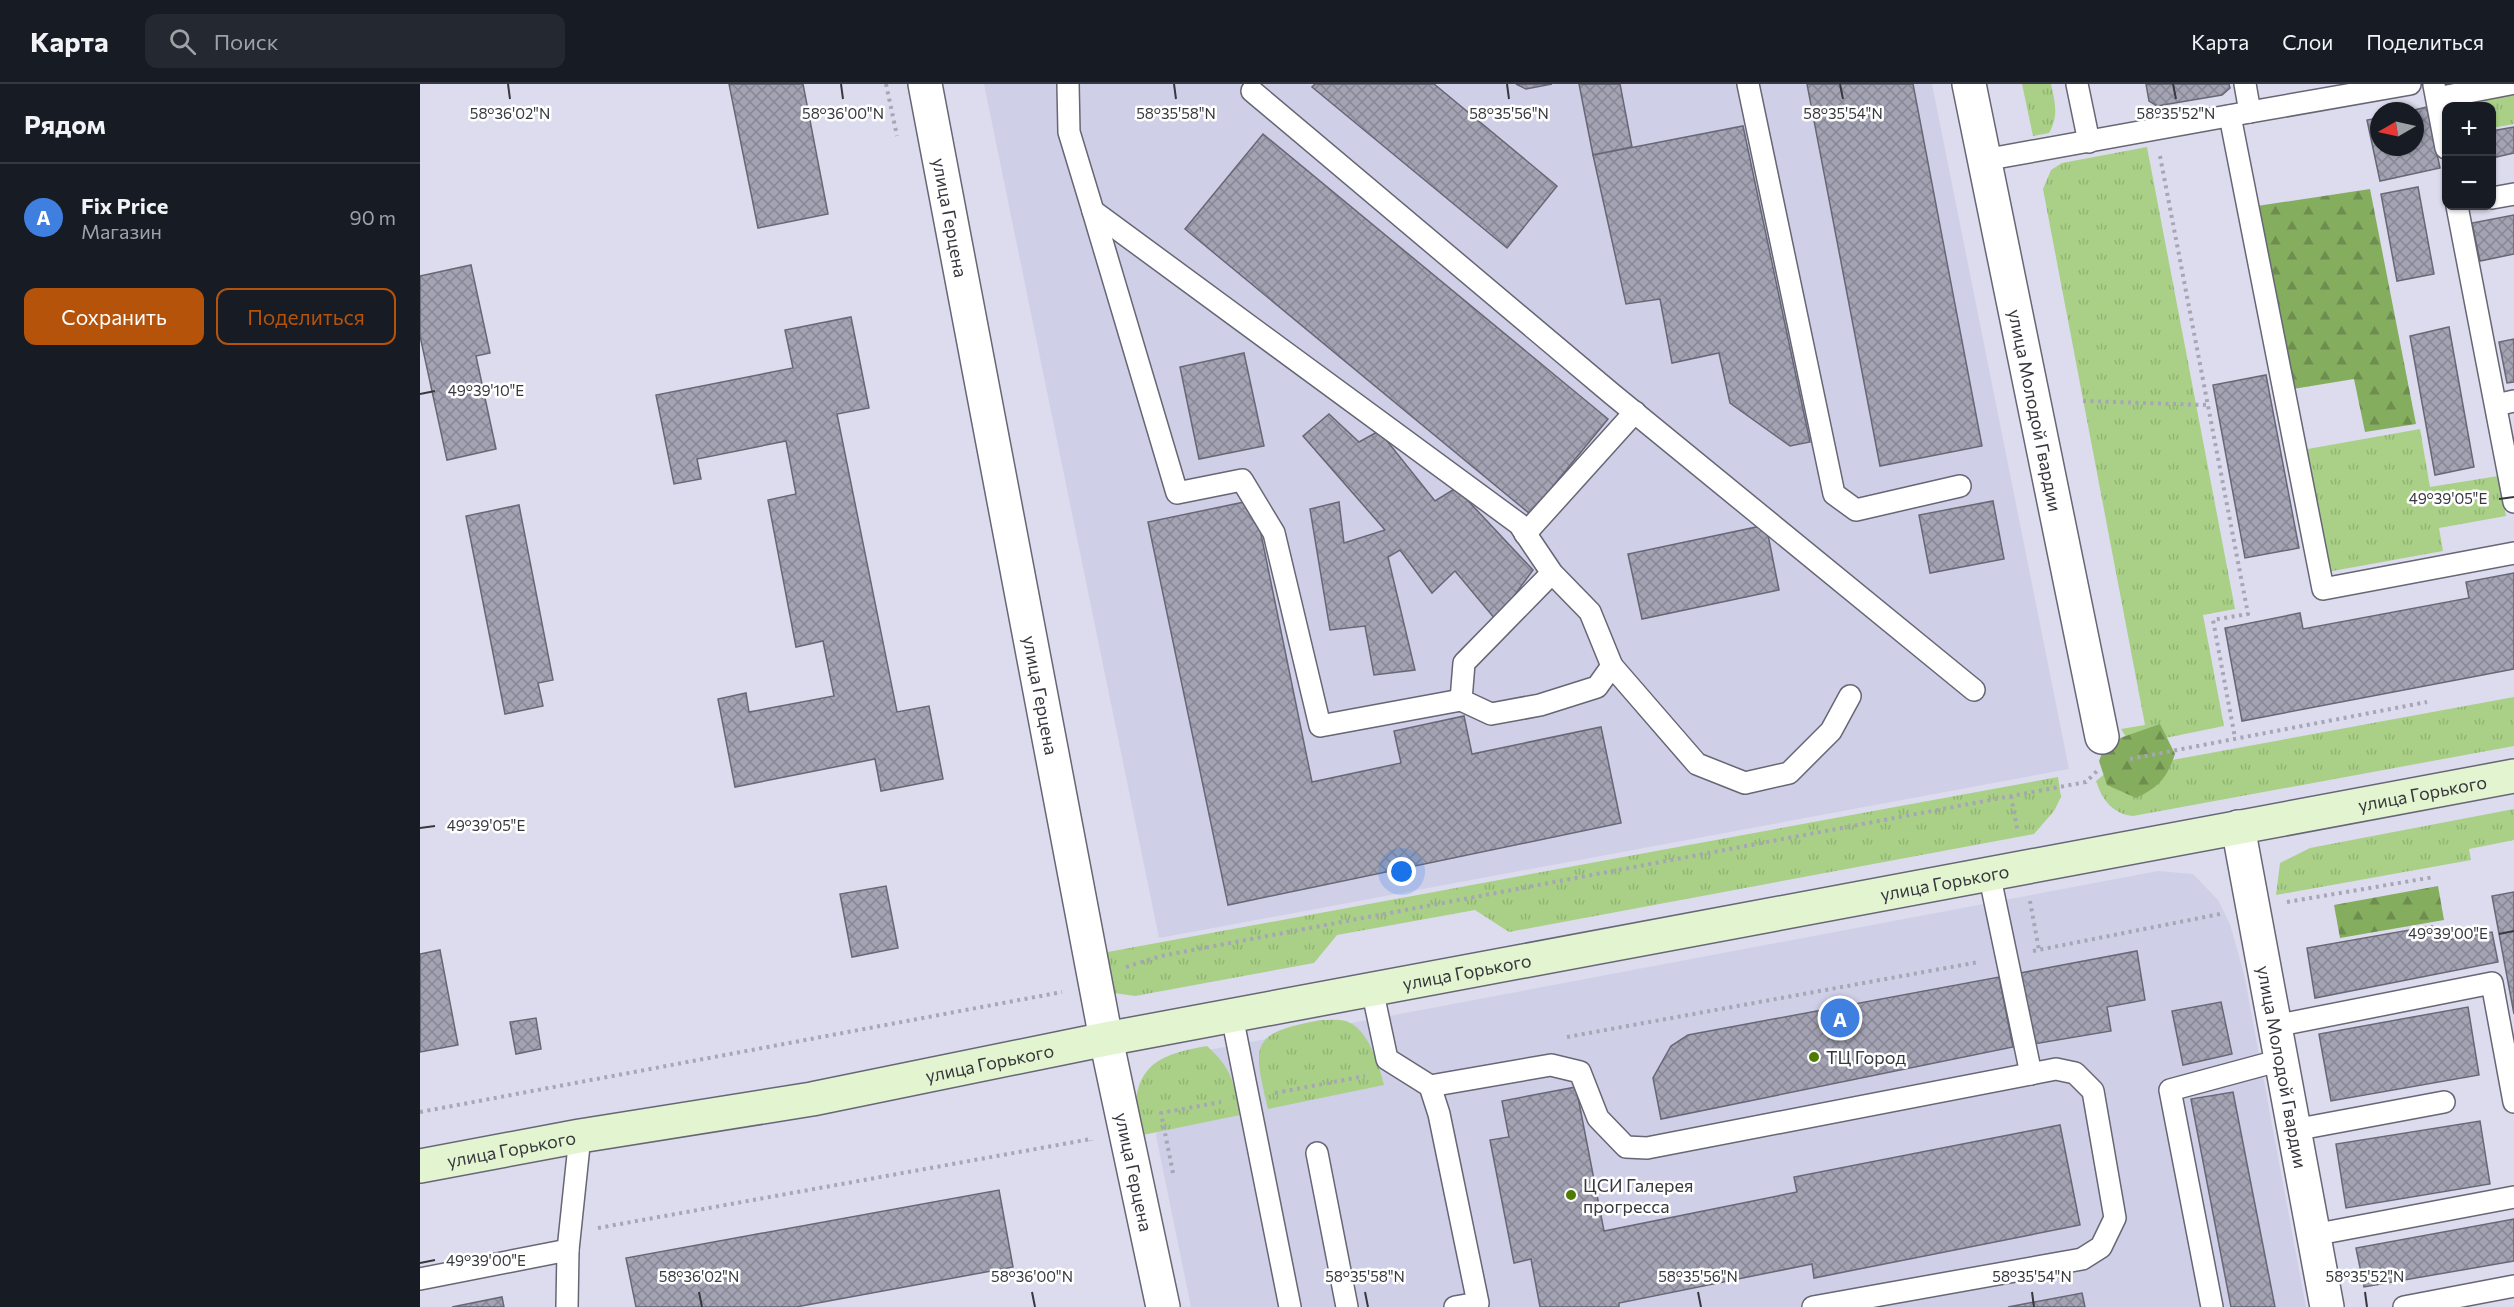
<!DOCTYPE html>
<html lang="ru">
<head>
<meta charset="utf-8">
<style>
  body { margin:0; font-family:Commissioner,sans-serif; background:#242831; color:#f1f3f6 }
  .controls { position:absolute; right:18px; top:18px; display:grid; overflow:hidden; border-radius:12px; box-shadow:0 2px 4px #0004 }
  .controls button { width:54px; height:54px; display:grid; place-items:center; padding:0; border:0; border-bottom:2px solid #363941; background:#171b24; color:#f1f3f6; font:30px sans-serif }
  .compass { position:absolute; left:1950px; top:18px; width:54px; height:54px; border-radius:50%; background:#171b24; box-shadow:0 2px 4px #0004; rotate:261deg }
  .you { position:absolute; left:982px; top:788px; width:21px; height:21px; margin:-15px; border:4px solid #fff; border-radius:50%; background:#1a73e8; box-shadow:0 0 0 9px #1a73e833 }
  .badge { display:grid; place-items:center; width:39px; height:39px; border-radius:50%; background:#b45309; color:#fff; font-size:20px; font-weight:700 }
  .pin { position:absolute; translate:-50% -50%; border:3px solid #fff; box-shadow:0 2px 6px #0006 }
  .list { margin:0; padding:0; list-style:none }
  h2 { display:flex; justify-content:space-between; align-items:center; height:78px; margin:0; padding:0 24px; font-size:26px }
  h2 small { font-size:20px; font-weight:400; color:#9ea1a6 }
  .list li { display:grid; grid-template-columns:39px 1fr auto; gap:18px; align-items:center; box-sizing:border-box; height:108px; padding:0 24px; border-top:2px solid #363941 }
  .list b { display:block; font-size:22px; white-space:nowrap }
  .list p { margin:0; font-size:20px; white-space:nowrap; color:#9ea1a6 }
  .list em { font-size:20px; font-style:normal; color:#9ea1a6 }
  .actions { display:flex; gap:12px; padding:18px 24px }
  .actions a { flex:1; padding:14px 0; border:2px solid #b45309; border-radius:12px; text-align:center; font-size:21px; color:#b45309 }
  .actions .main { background:#b45309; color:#fff }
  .icon { flex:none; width:33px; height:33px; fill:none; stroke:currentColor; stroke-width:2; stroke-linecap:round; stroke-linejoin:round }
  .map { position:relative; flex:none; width:2094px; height:1223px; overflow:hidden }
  header { display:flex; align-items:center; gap:36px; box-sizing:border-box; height:84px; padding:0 30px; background:#171b24; border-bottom:2px solid #363941 }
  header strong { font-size:28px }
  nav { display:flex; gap:33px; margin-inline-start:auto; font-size:21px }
  .search { width:420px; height:54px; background:#242831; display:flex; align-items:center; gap:15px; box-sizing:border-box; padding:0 21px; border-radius:12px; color:#9ea1a6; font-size:22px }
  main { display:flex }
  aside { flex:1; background:#171b24 }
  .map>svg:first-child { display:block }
  .built { fill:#cfcfe8 }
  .grass { fill:url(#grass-tufts) }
  .forest { fill:url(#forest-firs) }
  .building { fill:url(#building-cross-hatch); stroke:#676776; stroke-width:1.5 }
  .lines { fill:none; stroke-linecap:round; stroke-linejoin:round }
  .lane-casing { stroke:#666675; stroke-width:24 }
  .street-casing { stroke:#666675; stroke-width:36 }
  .secondary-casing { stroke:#666675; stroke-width:36 }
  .path { stroke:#a6a6b5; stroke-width:4; stroke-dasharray:3 4.5; stroke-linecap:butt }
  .lane { stroke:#fff; stroke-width:21 }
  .street { stroke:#fff; stroke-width:33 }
  .secondary { stroke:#e3f5d0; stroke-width:33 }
  .ticks { fill:none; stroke:#37373e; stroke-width:2 }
  .poi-dot { fill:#4e7c02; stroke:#fff; stroke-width:2 }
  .labels { text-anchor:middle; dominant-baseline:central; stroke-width:5; stroke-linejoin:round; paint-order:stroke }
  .street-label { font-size:18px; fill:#37373e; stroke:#fff }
  .poi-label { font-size:18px; fill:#37373e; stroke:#fff; text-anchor:start }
  .ticks-label { font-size:15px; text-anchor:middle; fill:#37373e; stroke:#fff; stroke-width:5; stroke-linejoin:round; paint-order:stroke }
</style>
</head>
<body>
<header>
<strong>Карта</strong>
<div class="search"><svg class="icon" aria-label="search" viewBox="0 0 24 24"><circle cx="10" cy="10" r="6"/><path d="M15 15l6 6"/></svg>Поиск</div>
<nav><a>Карта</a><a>Слои</a><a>Поделиться</a></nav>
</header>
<main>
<aside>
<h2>Рядом<small></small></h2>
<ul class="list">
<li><span class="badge" style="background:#3f7fe0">A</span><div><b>Fix Price</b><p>Магазин</p></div><em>90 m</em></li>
</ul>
<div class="actions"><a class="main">Сохранить</a><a>Поделиться</a></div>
</aside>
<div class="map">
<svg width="2094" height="1223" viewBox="0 0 2094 1223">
  <defs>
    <pattern id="grass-tufts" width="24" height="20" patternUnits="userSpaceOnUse" patternTransform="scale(1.5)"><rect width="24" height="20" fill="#a9d086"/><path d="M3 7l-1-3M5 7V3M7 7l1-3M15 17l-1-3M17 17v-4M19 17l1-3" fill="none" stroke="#92b375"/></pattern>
    <pattern id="forest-firs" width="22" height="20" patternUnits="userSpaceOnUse" patternTransform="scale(1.5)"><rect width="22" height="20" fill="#85ad5e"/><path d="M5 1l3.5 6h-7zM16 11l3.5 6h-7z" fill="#6e8e4f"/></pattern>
    <pattern id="building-cross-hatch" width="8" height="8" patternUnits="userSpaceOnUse" patternTransform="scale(1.5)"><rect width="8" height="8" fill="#a3a3b4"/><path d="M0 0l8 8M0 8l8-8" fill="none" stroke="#868694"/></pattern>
  </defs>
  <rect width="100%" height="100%" fill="#dcdcee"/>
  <g class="built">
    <polygon points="564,0 1512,0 1649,685 739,854"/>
    <polygon points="1738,787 1773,790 1798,816 1810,840 1824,890 1886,1223 771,1223 736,1052 747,1005 778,968"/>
  </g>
  <g class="grass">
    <path d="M1602,0h29c4,18 8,32 -2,49l-16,3z"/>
    <polygon points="2094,10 2094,40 2072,44 2072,22 2044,22 2043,19"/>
    <polygon points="1727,63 1815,525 1783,531 1804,642 1711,661 1701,645 1725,641 1623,105 1631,86 1642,79"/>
    <polygon points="2000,345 2010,403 2078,392 2086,432 2019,444 2023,467 1907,488 1882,366"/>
    <path d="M2094,613v49l-381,70c-21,-2 -31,-17 -37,-35l11,-9z"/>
    <polygon points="1638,693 1641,713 1634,727 1614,750 1089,848 1055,826 917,851 894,879 715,912 694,909 677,870"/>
    <polygon points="2094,725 2094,756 2049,765 2051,776 1856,811 1860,779 1890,764"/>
    <path d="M901,936c7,0 18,-1 25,1 22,7 33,44 38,64l-116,24c-16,-66 -18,-76 53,-89z"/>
    <path d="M787,962c26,24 26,35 33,69l-107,22c2,-62 8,-80 74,-91z"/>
  </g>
  <g class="forest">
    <polygon points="1950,105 1996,340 1945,348 1934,295 1873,305 1837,122"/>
    <path d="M1740,640l15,30c-8,24 -16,33 -39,44l-29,-13 -8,-24 8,-21 13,-2z"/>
    <polygon points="2018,802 2024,836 1920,854 1914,821"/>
  </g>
  <g class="building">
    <polygon points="309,0 383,0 408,130 338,144"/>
    <polygon points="895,0 1014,0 1137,102 1087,164 892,3"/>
    <polygon points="1096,0 1132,0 1106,5"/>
    <polygon points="1159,0 1200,0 1212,63 1173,71"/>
    <polygon points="1387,0 1493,0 1562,362 1460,382"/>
    <polygon points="1726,0 1809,0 1810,4 1802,11 1737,22 1729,17"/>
    <polygon points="2007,23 2020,84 1960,97 1947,36 1959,34 1959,63 1995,63 1995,27 1990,27"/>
    <polygon points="1323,42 1390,358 1370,362 1310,319 1299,269 1252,279 1240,215 1206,220 1173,71"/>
    <polygon points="2094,43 2094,69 2072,74 2072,47"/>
    <polygon points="843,50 1188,335 1110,430 765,145"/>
    <polygon points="1998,103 2014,190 1977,197 1961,110"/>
    <polygon points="2094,131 2094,170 2060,177 2052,139"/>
    <polygon points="51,181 70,269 56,272 76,365 27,376 0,252 0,192"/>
    <polygon points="431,233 449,324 417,330 477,628 509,622 523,695 461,707 455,675 315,703 298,615 326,609 329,628 414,612 403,557 376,563 348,416 376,410 366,357 277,375 281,395 254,400 236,311 373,284 365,246"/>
    <polygon points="2029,243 2054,383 2015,391 1990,252"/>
    <polygon points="2094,255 2094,298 2087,299 2079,258"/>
    <polygon points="824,269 844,362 779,375 760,283"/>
    <polygon points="1846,291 1879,464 1825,474 1793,301"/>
    <polygon points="909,330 939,358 959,347 1015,417 1036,404 1113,486 1076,536 1035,487 1012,509 980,466 968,473 995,586 954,591 945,542 910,546 890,425 919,418 924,459 965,446 883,352"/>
    <polygon points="834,416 892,698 981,679 974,647 1044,632 1052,670 1181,643 1201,739 808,821 728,438"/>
    <polygon points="1573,417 1584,475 1510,489 1499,431"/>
    <polygon points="99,421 133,596 118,599 123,622 85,630 46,432"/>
    <polygon points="1346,441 1359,506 1222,535 1208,470"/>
    <polygon points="2094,489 2094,585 1822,637 1805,544 1880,529 1883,545 2049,514 2046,498"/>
    <polygon points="466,802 478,864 432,873 420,810"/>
    <polygon points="2094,808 2094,930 2072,812"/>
    <polygon points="2012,842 2016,858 2072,848 2078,878 1895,914 1887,864"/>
    <polygon points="20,866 38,961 0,968 0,870"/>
    <polygon points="1717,867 1725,916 1687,923 1691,947 1614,960 1600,889"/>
    <polygon points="1579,893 1593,963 1241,1035 1233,994 1251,962 1268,951"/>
    <polygon points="1801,918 1812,970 1763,981 1752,927"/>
    <polygon points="2048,923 2059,991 1911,1017 1899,950"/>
    <polygon points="116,934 121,965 96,970 90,938"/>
    <polygon points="1156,1003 1184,1147 1377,1108 1374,1093 1640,1041 1660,1141 1394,1194 1392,1180 1199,1219 1199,1223 1120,1223 1111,1175 1094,1179 1070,1056 1089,1053 1082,1017"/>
    <polygon points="1813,1008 1855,1223 1811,1223 1771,1015"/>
    <polygon points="2060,1037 2070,1100 1926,1124 1916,1060"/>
    <polygon points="579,1106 593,1183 376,1223 216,1223 206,1174"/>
    <polygon points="2094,1135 2094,1177 1944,1203 1936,1164"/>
    <polygon points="1662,1209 1665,1223 1588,1223"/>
    <polygon points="82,1213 84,1223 32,1223"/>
  </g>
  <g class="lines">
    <defs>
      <g id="lane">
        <polyline points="648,0 649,48 673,127 1099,440 1132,489 1170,528 1192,582 1177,603 1120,621 1071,630 1041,616 1044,579 1132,489"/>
        <polyline points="1328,0 1414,410 1436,426 1540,402"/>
        <polyline points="1657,0 1669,58"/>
        <polyline points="2014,1 2026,64"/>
        <polyline points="832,7 1192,310 1554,606"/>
        <polyline points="2017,14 2090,0"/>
        <polyline points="1830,28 1990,0"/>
        <polyline points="1810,32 1903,505 2094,469"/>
        <polyline points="1564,76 1830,28 1825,0"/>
        <polyline points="2072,114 2094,110"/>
        <polyline points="2037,122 2094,418"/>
        <polyline points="673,127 757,409 822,396 854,449 900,642 1041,616"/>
        <polyline points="2076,321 2094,317"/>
        <polyline points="1105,450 1215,328"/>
        <polyline points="1192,582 1277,680 1325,699 1369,689 1411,647 1430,612"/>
        <polyline points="1569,789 1611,990"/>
        <polyline points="952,905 967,975 1010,1002 1131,981 1160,988 1178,1034 1206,1063 1227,1064 1636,985 1655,989 1673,1007 1695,1134 1681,1163 1662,1175 1393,1223"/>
        <polyline points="812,932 870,1223"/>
        <polyline points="1855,942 2072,899 2094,1018"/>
        <polyline points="1010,1002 1019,1030 1058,1219 1035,1223"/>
        <polyline points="1874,1046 2024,1018"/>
        <polyline points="897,1069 927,1223"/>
        <polyline points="1893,1151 2094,1113"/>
        <polyline points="0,1195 148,1166 160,1052"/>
        <polyline points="147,1223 148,1166"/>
        <polyline points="1792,1223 1750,1006 1861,976"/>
        <polyline points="1984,1223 2094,1202"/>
      </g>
      <g id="street">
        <path id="s1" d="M505,0l181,955 57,268"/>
        <path id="s2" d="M1549,0l133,653"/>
        <path id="s3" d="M1818,743l89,480"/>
      </g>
      <g id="secondary">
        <path id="s4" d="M0,1082l160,-30 232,-37 294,-60 1408,-263"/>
      </g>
    </defs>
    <use href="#lane" class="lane-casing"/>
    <use href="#street" class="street-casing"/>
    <use href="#secondary" class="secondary-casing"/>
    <g class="path">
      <polyline points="466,0 477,52"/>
      <polyline points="1740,72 1828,530 1793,536 1815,654"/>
      <polyline points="1663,317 1787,321"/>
      <polyline points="1710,675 2007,618"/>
      <polyline points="1591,712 1598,749"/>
      <polyline points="1610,817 1619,866"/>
      <polyline points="1867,818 2014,793"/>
      <polyline points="1613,867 1800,830"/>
      <polyline points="706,883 741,872 1666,698 1678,686"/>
      <polyline points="1147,953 1559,878"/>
      <polyline points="855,1009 945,992"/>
      <polyline points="0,1028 642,908"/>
      <polyline points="753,1089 741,1029 801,1018"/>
      <polyline points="178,1144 671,1055 671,1057"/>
    </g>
    <use href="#lane" class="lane"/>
    <use href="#street" class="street"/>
    <use href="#secondary" class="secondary"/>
  </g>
  <path class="ticks" d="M88,0l2,15M421,0l2,15M754,0l2,15M1087,0l2,15M1420,0l3,15M1753,0l3,15M0,310l15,-3M2079,415l15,-2M0,744l15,-2M2079,850l15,-3M0,1179l15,-3M279,1208l3,15M612,1208l3,15M945,1208l3,15M1278,1208l3,15M1612,1208l2,15M1945,1208l2,15"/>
  <g class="poi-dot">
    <circle cx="1394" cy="973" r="6"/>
    <circle cx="1151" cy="1111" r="6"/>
  </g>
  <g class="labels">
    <g class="street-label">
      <text stroke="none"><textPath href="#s1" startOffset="136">улица Герцена</textPath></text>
      <text stroke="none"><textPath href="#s2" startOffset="333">улица Молодой Гвардии</textPath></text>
      <text stroke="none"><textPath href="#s1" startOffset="622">улица Герцена</textPath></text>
      <text stroke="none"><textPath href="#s4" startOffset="2037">улица Горького</textPath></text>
      <text stroke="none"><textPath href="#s4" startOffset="1551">улица Горького</textPath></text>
      <text stroke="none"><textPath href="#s4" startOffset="1065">улица Горького</textPath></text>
      <text stroke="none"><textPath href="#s4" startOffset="579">улица Горького</textPath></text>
      <text stroke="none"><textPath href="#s3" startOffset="244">улица Молодой Гвардии</textPath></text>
      <text stroke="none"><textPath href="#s4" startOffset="93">улица Горького</textPath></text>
      <text stroke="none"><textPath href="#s1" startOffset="1108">улица Герцена</textPath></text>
    </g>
    <g class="poi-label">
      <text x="1406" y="973">ТЦ Город</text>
      <text x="1163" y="1101">ЦСИ Галерея<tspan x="1163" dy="21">прогресса</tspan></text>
    </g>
  </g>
  <g class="ticks-label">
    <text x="90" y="35">58°36'02"N</text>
    <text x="423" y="35">58°36'00"N</text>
    <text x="756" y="35">58°35'58"N</text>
    <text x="1089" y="35">58°35'56"N</text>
    <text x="1423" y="35">58°35'54"N</text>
    <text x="1756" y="35">58°35'52"N</text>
    <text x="66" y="312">49°39'10"E</text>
    <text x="2028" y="420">49°39'05"E</text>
    <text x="66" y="747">49°39'05"E</text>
    <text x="2028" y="855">49°39'00"E</text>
    <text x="66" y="1182">49°39'00"E</text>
    <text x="279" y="1198">58°36'02"N</text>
    <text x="612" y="1198">58°36'00"N</text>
    <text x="945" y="1198">58°35'58"N</text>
    <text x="1278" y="1198">58°35'56"N</text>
    <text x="1612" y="1198">58°35'54"N</text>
    <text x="1945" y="1198">58°35'52"N</text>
  </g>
</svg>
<div class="controls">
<button>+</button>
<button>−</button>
</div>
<svg class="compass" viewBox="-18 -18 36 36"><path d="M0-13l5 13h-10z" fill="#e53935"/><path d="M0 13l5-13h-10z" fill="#9ea1a6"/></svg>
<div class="you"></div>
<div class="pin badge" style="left:1420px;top:934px;background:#3f7fe0">A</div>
</div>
</main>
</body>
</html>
